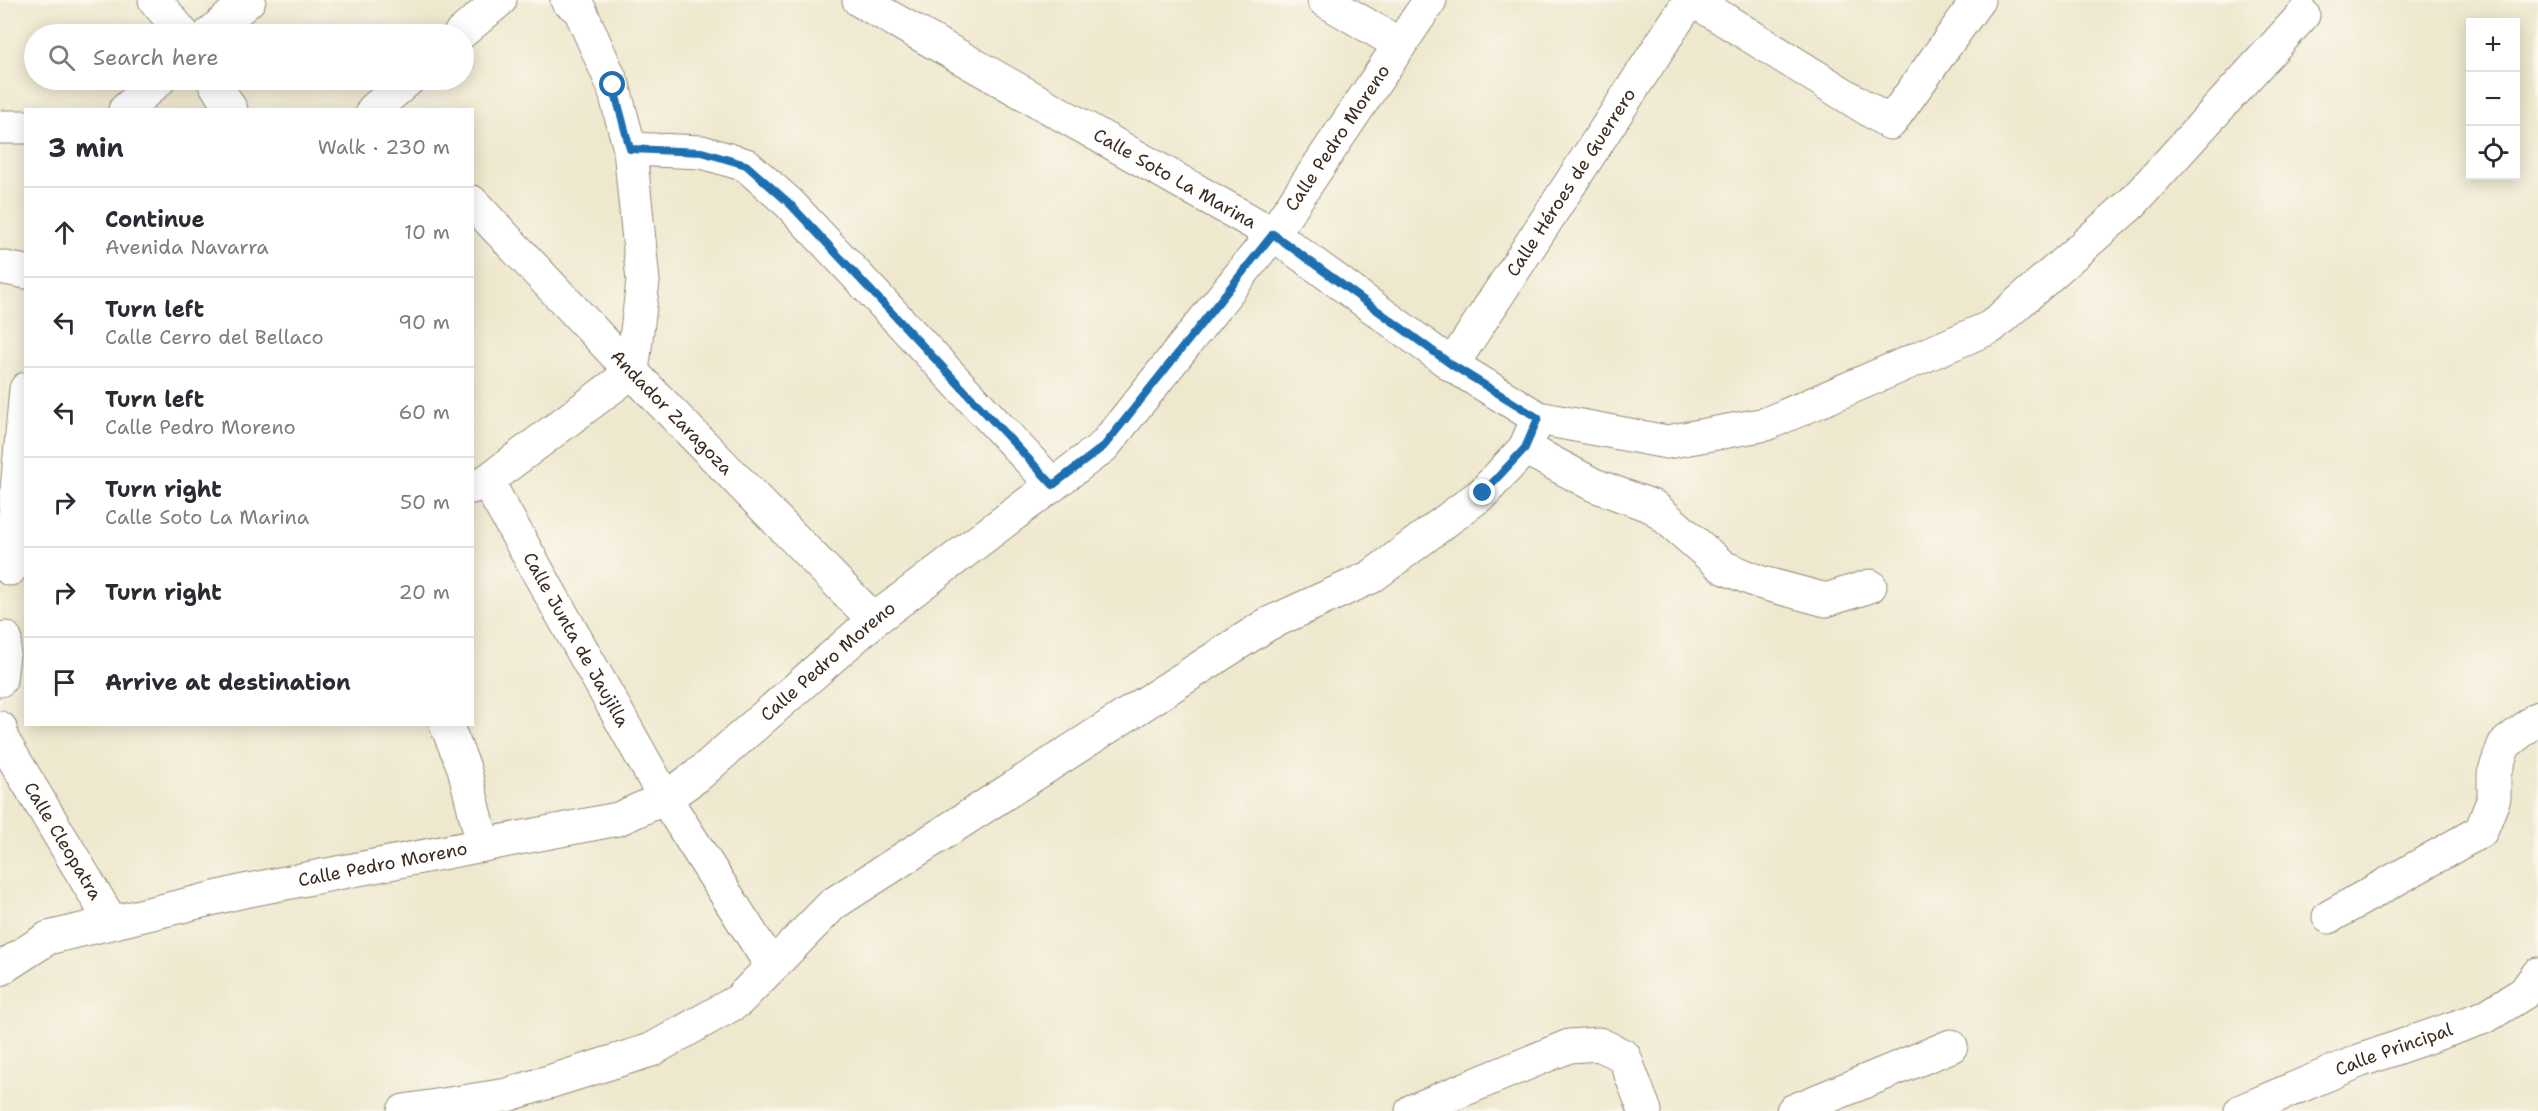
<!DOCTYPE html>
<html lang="en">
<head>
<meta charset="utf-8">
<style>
  body { margin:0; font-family:"Shantell Sans",sans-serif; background:#f2f2f3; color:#2b2b33 }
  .controls { position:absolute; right:18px; top:18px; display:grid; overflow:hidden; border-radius:0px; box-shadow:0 3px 15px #0003 }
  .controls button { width:54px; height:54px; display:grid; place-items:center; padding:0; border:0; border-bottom:2px solid #e1e1e2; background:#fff; color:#2b2b33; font:30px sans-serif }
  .stop { position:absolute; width:18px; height:18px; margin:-14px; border:4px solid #1f6fb2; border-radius:50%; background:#fff }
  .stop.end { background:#1f6fb2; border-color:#fff; box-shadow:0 2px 6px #0008 }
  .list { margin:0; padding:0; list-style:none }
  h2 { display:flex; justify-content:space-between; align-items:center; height:78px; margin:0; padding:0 24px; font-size:26px }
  h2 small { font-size:20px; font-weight:400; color:#7c7c81 }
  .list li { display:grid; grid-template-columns:39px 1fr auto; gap:18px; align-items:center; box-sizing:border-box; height:90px; padding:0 24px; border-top:2px solid #e1e1e2 }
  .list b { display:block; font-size:22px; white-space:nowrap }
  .list p { margin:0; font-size:20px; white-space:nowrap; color:#7c7c81 }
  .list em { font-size:20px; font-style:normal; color:#7c7c81 }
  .icon { flex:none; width:33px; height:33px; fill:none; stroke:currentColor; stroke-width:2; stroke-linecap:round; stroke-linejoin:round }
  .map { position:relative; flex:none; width:2538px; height:1111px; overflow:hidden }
  .search { position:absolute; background:#fff; box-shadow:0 3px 15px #0003; left:24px; top:24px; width:450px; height:66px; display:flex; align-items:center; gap:15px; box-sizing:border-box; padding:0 21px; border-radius:33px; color:#7c7c81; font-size:22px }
  .panel { position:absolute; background:#fff; box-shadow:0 3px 15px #0003; left:24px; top:108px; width:450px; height:618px; border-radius:0px }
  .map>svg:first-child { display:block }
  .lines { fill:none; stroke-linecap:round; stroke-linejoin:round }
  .minor-casing { stroke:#948976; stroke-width:35 }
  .minor { stroke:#fff; stroke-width:33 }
  .route { stroke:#1f6fb2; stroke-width:8 }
  .labels { text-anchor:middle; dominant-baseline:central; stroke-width:4.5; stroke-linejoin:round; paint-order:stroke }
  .street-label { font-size:18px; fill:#3b2a1e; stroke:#fbf7ec }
</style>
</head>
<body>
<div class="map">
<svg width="2538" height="1111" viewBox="0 0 2538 1111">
  <rect width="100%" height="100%" fill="#fbf7ec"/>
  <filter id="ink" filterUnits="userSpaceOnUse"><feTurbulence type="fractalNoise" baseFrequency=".0167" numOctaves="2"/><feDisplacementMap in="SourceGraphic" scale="12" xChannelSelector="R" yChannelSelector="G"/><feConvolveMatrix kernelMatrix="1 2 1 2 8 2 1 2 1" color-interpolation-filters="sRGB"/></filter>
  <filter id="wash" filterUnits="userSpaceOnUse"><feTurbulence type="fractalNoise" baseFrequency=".008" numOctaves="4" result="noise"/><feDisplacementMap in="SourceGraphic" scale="24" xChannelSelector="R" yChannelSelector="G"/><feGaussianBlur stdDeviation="1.35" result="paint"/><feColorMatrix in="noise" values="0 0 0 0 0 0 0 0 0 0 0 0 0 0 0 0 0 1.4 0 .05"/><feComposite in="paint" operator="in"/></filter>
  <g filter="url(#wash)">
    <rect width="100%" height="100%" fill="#eee8ce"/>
  </g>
  <g filter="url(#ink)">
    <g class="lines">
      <defs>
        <g id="minor">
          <polyline points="155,0 183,34"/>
          <path id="s1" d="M859,0l414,234 179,131 86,53 129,24 99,-18 225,-97 141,-124 171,-188"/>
          <polyline points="1324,0 1399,44"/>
          <polyline points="1693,0 1890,123 1978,0"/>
          <polyline points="210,34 249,0"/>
          <polyline points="460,34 500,0"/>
          <polyline points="213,80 231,110"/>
          <polyline points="125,110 159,80"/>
          <polyline points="373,110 408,80"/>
          <polyline points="0,127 26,127"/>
          <polyline points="630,149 702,152 746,165 789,203 1053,485"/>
          <path id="s2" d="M472,202l160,170 242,248"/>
          <polyline points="0,267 26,272"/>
          <path id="s3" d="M1452,365l238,-365"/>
          <polyline points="1525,448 1594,485 1654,507 1723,567 1759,582 1826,600 1870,586"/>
          <path id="s4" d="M487,481l178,317 106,167"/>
          <polyline points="472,487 487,481 632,372 643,281 630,149 613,85 580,10 567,0"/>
          <polyline points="10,569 26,389"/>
          <polyline points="0,680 5,638"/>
          <polyline points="446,724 464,768 483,845"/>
          <path id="s5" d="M0,728l2,11 110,184"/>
          <polyline points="2329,917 2481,831 2494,798 2494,774 2504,745 2538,718"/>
          <path id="s6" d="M0,969l48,-31 196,-47 374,-72 47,-21 32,-22 177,-156 230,-174 169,-212 157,-234"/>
          <polyline points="404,1111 507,1095 651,1050 738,1001 833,904 1268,624 1371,577 1483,493 1525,448 1538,418"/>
          <polyline points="1412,1111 1569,1046 1599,1044 1624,1056 1645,1111"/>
          <polyline points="1793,1111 1951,1046"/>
          <path id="s7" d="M2241,1111l118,-50 126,-44 39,-24 14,-19"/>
        </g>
      </defs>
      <use href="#minor" class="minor-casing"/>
      <use href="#minor" class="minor"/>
    </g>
  </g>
  <g class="lines" filter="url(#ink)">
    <polyline class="route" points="613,85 630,149 702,152 746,165 789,203 1053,485 1104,446 1273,234 1452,365 1538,418 1525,448 1483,493"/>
  </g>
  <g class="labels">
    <g class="street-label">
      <text stroke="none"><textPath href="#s6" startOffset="1641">Calle Pedro Moreno</textPath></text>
      <text stroke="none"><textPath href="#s1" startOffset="363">Calle Soto La Marina</textPath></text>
      <text stroke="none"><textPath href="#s3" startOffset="218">Calle Héroes de Guerrero</textPath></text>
      <text stroke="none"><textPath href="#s2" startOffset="290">Andador Zaragoza</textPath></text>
      <text stroke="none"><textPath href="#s4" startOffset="182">Calle Junta de Jaujilla</textPath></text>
      <text stroke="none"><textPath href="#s6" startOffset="904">Calle Pedro Moreno</textPath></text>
      <text stroke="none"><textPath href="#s5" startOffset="130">Calle Cleopatra</textPath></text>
      <text stroke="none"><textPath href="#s6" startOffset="400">Calle Pedro Moreno</textPath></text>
      <text stroke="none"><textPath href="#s7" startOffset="165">Calle Principal</textPath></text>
    </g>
  </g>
</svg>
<div class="controls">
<button>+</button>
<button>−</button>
<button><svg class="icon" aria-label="locate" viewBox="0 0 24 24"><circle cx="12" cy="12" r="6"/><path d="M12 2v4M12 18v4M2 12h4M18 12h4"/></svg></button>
</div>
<div class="stop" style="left:613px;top:85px"></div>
<div class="stop end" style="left:1483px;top:493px"></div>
<div class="search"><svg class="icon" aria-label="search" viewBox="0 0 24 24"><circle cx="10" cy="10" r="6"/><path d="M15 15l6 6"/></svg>Search here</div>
<section class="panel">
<h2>3 min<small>Walk · 230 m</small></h2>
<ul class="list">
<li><svg class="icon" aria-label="ahead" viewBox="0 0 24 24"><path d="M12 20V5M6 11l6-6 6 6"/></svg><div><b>Continue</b><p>Avenida Navarra</p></div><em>10 m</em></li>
<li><svg class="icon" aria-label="left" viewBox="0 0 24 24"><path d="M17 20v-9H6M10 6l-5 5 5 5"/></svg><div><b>Turn left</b><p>Calle Cerro del Bellaco</p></div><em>90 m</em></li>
<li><svg class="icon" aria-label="left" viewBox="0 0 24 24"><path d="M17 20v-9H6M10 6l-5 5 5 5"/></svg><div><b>Turn left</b><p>Calle Pedro Moreno</p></div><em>60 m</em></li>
<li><svg class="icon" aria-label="right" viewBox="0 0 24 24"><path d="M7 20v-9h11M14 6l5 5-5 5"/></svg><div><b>Turn right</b><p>Calle Soto La Marina</p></div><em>50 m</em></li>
<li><svg class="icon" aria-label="right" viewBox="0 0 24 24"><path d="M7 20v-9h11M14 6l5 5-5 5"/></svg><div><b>Turn right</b></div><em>20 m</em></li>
<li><svg class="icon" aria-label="arrive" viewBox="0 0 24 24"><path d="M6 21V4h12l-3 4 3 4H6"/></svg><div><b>Arrive at destination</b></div></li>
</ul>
</section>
</div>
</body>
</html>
